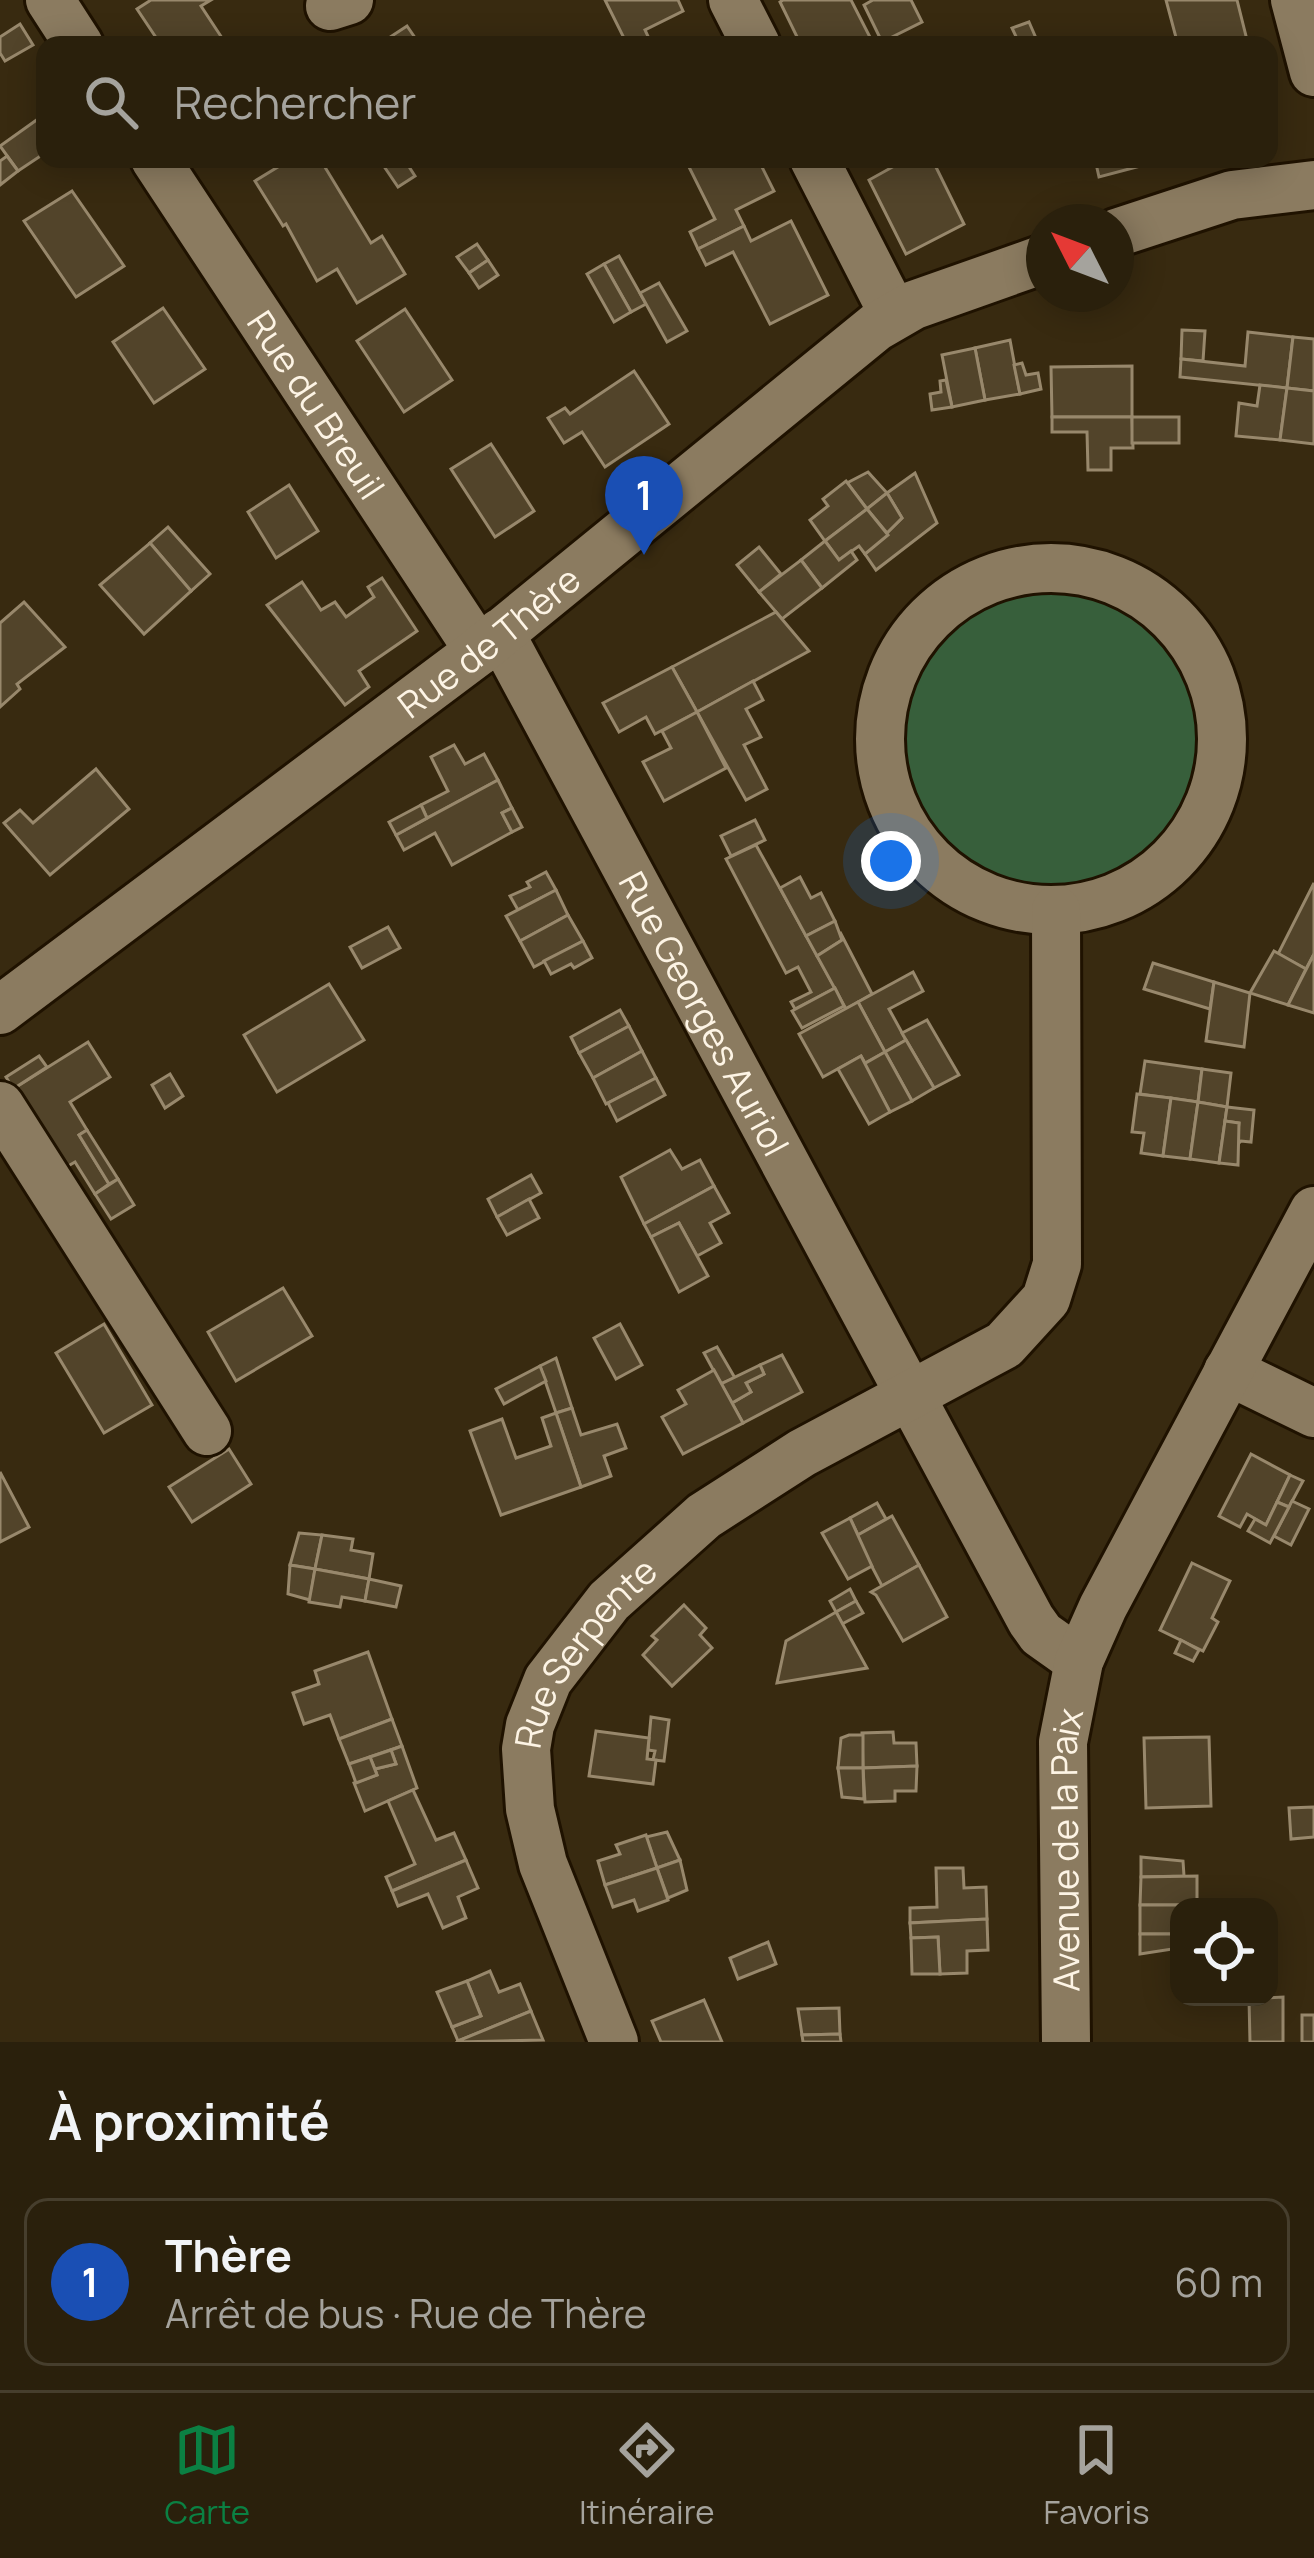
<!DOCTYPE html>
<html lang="fr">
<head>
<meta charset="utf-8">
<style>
  body { margin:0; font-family:Manrope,sans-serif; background:#322815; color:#f1f3f6 }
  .controls { position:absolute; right:36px; bottom:36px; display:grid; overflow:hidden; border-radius:24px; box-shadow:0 6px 30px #0003 }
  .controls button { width:108px; height:108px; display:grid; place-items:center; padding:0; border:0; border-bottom:3px solid #463e2d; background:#2a200c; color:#f1f3f6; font:60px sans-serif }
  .compass { position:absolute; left:1026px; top:204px; width:108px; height:108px; border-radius:50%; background:#2a200c; box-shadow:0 6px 30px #0003; rotate:312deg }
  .you { position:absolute; left:891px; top:861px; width:42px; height:42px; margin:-30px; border:9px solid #fff; border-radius:50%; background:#1a73e8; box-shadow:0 0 0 18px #1a73e833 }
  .badge { display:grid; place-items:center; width:78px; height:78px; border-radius:50%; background:#0b8043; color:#fff; font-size:39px; font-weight:700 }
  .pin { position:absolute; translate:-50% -99px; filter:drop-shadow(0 3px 6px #0008) }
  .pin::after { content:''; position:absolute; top:63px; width:42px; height:36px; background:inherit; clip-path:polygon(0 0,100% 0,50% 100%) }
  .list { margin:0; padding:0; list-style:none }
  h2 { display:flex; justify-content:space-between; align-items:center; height:156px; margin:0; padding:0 48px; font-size:51px }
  h2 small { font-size:39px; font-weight:400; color:#a5a39d }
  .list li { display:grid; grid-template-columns:78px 1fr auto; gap:36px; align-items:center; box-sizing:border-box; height:168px; margin:0 24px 24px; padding:0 24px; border:3px solid #463e2d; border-radius:24px }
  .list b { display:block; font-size:45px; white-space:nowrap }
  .list p { margin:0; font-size:39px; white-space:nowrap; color:#a5a39d }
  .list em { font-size:39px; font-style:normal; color:#a5a39d }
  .icon { flex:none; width:66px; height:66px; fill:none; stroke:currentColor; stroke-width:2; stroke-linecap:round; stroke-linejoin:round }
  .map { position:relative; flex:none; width:1314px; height:2042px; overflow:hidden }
  .search { position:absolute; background:#2a200c; box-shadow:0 6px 30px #0003; left:36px; right:36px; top:36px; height:132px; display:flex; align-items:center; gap:30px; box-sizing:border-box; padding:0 42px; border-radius:24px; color:#a5a39d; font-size:45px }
  .sheet { height:348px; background:#2a200c }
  nav { display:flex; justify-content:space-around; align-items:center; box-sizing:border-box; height:168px; border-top:3px solid #463e2d; background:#2a200c; font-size:33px; color:#a5a39d }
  nav a { display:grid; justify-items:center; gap:6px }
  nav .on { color:#0b8043 }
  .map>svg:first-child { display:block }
  .green { fill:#375f3b }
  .building { fill:#52442a; stroke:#98886c; stroke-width:3 }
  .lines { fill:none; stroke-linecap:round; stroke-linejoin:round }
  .minor-casing { stroke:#1f1200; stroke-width:54 }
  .minor { stroke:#8b7b60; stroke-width:48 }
  .labels { text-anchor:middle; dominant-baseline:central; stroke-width:9; stroke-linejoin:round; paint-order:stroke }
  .street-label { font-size:36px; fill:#fdf4e5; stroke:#1a1409 }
</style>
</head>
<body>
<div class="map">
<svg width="1314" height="2042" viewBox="0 0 1314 2042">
  <rect width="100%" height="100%" fill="#382a10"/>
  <circle class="green" cx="1051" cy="740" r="150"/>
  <g class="building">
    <polygon points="151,0 211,0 201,6 226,44 161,45 137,9"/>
    <polygon points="605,0 678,0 683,11 645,30 652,45 611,45 624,38"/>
    <polygon points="783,0 851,0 874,45 801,45 780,2"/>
    <polygon points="873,0 911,0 922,22 882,42 864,5"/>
    <polygon points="1166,0 1237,0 1248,44 1178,45"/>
    <polygon points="1029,22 1039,45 1020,45 1012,28"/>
    <polygon points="20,24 33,45 5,61 0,53 0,37"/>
    <polygon points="407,26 420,45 378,45"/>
    <polygon points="45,114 45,153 18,171 0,146"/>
    <polygon points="7,156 18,171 0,185 0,161"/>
    <polygon points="291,159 320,159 371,243 382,236 405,274 357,303 337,269 317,281 286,224 283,226 255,181"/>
    <polygon points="379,159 404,159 415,176 398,187"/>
    <polygon points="685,159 758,159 774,191 736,210 744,226 698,249 690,232 715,219"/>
    <polygon points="932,159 964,224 906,254 869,180 907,159"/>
    <polygon points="1095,159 1167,159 1099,177"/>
    <polygon points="72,191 124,266 76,297 24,221"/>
    <polygon points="791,221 828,295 770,324 733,252 706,265 698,249 744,226 751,241"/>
    <polygon points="477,244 488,260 469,273 457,257"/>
    <polygon points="619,256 646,304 631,312 604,264"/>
    <polygon points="488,260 498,275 479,288 469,273"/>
    <polygon points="604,264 631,312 614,322 587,274"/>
    <polygon points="659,283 687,331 667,342 640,293"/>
    <polygon points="163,308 205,369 154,403 113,342"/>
    <polygon points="405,309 452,380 404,412 357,341"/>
    <polygon points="1182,330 1205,331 1203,361 1181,359"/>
    <polygon points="1248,332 1293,337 1287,388 1180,377 1181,359 1245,366"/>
    <polygon points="1293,337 1314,339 1314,391 1287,388"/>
    <polygon points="1010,340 1020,394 985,400 975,348"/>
    <polygon points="975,348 985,400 952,407 942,355"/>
    <polygon points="1022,363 1026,375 1038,373 1041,389 1020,394 1014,365"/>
    <polygon points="1132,366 1132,417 1052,417 1051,367"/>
    <polygon points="634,371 669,424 605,467 582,432 564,443 548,418 565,408 570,414"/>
    <polygon points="946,380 952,407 932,410 930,394 941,392 940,381"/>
    <polygon points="1260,385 1287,388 1280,440 1236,436 1239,403 1257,406"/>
    <polygon points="1287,388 1314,391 1314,444 1280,440"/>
    <polygon points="1052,417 1132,417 1133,448 1111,448 1111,470 1088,470 1087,432 1052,432"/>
    <rect x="1132" y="417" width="47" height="26"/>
    <polygon points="491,444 534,511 495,537 451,469"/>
    <polygon points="868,472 887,493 867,509 847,483"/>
    <polygon points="915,473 937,523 876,570 865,554 902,518 887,493"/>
    <polygon points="846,481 867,509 825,541 810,520 828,506 823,499"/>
    <polygon points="289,485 318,531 276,558 248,512"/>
    <polygon points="887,493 902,518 887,533 867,509"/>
    <polygon points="867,509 888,535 865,554 859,546 839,560 825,541"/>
    <polygon points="168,527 210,574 191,591 150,543"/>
    <polygon points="825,541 839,560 851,551 857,560 822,588 801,560"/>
    <polygon points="150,543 191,591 144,634 100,585"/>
    <polygon points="759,547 781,574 759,592 737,565"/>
    <polygon points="801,560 822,588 782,619 759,592"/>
    <polygon points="382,578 417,631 359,671 369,687 345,705 267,605 302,582 321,610 335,602 346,617 374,597 368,587"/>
    <polygon points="24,602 65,647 17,684 20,689 0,707 0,623"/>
    <polygon points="776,612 809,651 697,712 672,667"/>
    <polygon points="672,667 697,712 655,734 646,717 619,732 603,703"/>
    <polygon points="753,681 763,700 746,709 761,737 744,745 767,789 746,800 697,712"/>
    <polygon points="697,712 726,768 664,801 643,762 671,748 662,731"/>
    <polygon points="454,745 465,764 484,754 498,780 427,818 421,805 448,791 431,757"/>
    <polygon points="96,769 129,809 50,875 4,823 20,810 33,823"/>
    <polygon points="498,780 512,808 502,813 512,832 452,865 435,833 404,850 396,835"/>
    <polygon points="421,805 427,818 396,835 389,822"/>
    <polygon points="512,808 522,827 512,832 502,813"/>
    <polygon points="755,820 765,840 731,856 721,836"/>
    <polygon points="756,845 835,988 795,1009 791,1002 811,992 798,967 786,973 726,859"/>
    <polygon points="546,872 556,890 518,910 510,896 530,887 527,882"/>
    <polygon points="800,877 811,898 821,893 835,921 806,936 780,888"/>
    <polygon points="1314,883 1314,954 1306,969 1278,954"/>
    <polygon points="556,890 568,915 520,941 506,916"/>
    <polygon points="568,915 583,941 534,967 520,941"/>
    <polygon points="835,921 842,940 817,956 806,936"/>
    <polygon points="388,927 400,948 362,968 350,947"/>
    <polygon points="840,932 872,994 846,1009 817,956 842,940"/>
    <polygon points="583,941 592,958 574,968 571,964 551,974 544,961"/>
    <polygon points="1274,951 1306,969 1288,1005 1250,993"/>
    <polygon points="1314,954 1314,1013 1288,1005"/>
    <polygon points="1153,963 1214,982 1210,1009 1144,989"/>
    <polygon points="913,972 923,991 889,1009 906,1040 885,1052 858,1002"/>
    <polygon points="1214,982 1250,993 1244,1047 1206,1041"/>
    <polygon points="329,984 364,1040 277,1092 244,1035"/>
    <polygon points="835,988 844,1006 802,1028 792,1011"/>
    <polygon points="858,1002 885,1052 865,1063 861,1056 823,1077 799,1034"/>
    <polygon points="620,1010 629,1026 579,1053 571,1037"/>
    <polygon points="927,1020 959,1075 934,1088 902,1033"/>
    <polygon points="629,1026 642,1051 593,1078 579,1053"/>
    <polygon points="906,1040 934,1088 912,1101 885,1052"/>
    <polygon points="88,1042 110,1077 70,1102 87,1130 79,1135 109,1184 95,1194 75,1162 63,1169 13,1089"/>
    <polygon points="642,1051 656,1078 606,1104 593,1078"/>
    <polygon points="885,1052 912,1101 890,1112 864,1064"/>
    <polygon points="39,1056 47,1067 13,1089 6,1077"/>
    <polygon points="861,1056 890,1112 869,1124 838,1069"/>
    <polygon points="1145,1061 1202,1069 1198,1102 1140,1094"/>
    <polygon points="1202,1069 1231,1073 1227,1107 1198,1102"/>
    <polygon points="170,1074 183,1096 165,1108 152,1085"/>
    <polygon points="656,1078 665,1095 617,1121 608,1103"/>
    <polygon points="1137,1094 1171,1098 1163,1156 1141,1153 1144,1133 1132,1132"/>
    <polygon points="1171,1098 1198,1102 1190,1159 1163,1156"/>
    <polygon points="1198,1102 1227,1107 1219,1163 1190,1159"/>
    <polygon points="1227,1107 1254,1110 1251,1142 1241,1141 1236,1146 1239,1123 1225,1121"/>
    <polygon points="1225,1121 1239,1123 1238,1165 1219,1163"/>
    <polygon points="87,1130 118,1179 109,1184 79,1135"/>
    <polygon points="670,1150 682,1169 700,1160 714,1186 644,1224 621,1177"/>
    <polygon points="531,1175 541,1193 497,1217 488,1199"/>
    <polygon points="118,1179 134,1205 111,1219 95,1194"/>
    <polygon points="714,1186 729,1213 710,1223 721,1243 697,1256 679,1223 651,1237 644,1224"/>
    <polygon points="529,1199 539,1218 507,1235 497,1217"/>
    <polygon points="679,1223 708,1276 679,1292 651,1237"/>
    <polygon points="283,1288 312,1336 236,1381 208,1332"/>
    <polygon points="104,1324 152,1405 104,1433 56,1353"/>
    <polygon points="620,1324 642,1365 616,1379 594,1338"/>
    <polygon points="717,1347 735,1378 721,1384 704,1353"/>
    <polygon points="782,1355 802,1392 743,1423 732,1403 751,1392 746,1383 764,1374 760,1365"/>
    <polygon points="556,1358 572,1408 556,1413 540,1366"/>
    <polygon points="760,1365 764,1374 746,1383 751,1392 732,1403 721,1384"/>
    <polygon points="540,1366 546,1381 504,1404 496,1389"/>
    <polygon points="714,1370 743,1423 683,1454 662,1417 686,1404 678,1390"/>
    <polygon points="572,1408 581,1435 617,1424 626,1448 604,1456 611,1476 581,1487 556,1413"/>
    <polygon points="556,1413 581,1487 501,1515 470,1431 502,1419 516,1458 551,1446 542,1418"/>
    <polygon points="229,1449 251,1484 192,1522 169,1487"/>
    <polygon points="1251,1454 1290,1475 1266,1525 1247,1514 1240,1527 1219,1516"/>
    <polygon points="0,1472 29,1527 0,1542"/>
    <polygon points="1290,1475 1303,1481 1289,1507 1277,1502"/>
    <polygon points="1292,1501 1309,1509 1291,1545 1274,1536"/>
    <polygon points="1277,1502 1289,1507 1270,1543 1248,1531 1255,1519 1266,1525"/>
    <polygon points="877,1503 886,1519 858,1535 850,1518"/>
    <polygon points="892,1516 919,1565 882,1586 856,1536"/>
    <polygon points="850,1518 872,1566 848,1579 822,1533"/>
    <polygon points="299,1533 322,1535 315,1569 290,1565"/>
    <polygon points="322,1535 353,1539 351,1550 373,1554 369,1579 315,1569"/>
    <polygon points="1192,1563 1230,1581 1212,1618 1218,1622 1203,1651 1160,1630"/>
    <polygon points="290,1565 315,1569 310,1600 288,1594"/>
    <polygon points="919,1565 947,1617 903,1641 876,1595 871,1592"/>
    <polygon points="315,1569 369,1579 365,1601 342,1597 340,1607 309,1602"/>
    <polygon points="369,1579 401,1586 396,1607 365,1601"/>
    <polygon points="850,1589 856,1601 836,1612 830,1601"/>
    <polygon points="856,1601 863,1613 842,1624 836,1612"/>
    <polygon points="684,1605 706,1628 700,1635 712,1648 672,1686 643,1655 657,1640 652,1636"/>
    <polygon points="836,1612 867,1668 777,1683 786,1641"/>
    <polygon points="1181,1640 1199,1650 1193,1661 1175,1653"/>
    <polygon points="368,1652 392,1719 339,1739 330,1715 304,1724 293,1693 319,1684 315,1671"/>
    <polygon points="651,1717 669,1720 664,1761 653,1760 655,1751 648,1750"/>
    <polygon points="392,1719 402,1746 349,1764 339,1739"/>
    <polygon points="596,1731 649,1738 647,1759 656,1760 653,1784 589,1776"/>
    <polygon points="893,1732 894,1743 916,1743 917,1766 863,1768 862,1733"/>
    <polygon points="849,1735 863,1735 863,1768 838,1768 841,1738"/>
    <polygon points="1209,1737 1211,1806 1146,1808 1144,1738"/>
    <polygon points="402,1746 417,1788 365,1811 354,1783 377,1775 375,1769 396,1764 391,1750"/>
    <polygon points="391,1750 396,1764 375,1769 370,1757"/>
    <polygon points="370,1757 377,1775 356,1783 349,1764"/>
    <polygon points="917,1766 916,1791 895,1791 895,1801 865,1802 863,1768"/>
    <polygon points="838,1768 863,1768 864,1799 842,1797"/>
    <polygon points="413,1790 436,1840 454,1833 466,1860 392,1891 386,1877 415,1864 388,1801"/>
    <polygon points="1314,1807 1314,1837 1291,1839 1289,1808"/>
    <polygon points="667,1832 680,1860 657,1868 646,1837"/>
    <polygon points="646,1835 657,1868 605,1885 598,1861 620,1854 616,1845"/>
    <polygon points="1141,1857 1183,1861 1184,1876 1141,1877"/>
    <polygon points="466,1860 478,1888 458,1897 466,1918 443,1928 428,1894 398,1906 392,1891"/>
    <polygon points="680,1860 687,1890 668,1898 657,1868"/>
    <polygon points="657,1868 668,1900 638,1911 634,1900 613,1907 605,1885"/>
    <polygon points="936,1868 963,1868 964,1888 986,1887 987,1919 910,1923 910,1908 937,1907"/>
    <polygon points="1197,1876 1197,1905 1140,1905 1141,1877"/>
    <polygon points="1140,1905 1197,1905 1197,1907 1179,1907 1179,1934 1140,1934"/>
    <polygon points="987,1919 988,1950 967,1951 967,1973 940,1974 938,1937 911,1938 910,1923"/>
    <polygon points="1140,1934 1179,1934 1179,1948 1140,1954"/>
    <polygon points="938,1937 940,1974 912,1974 911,1938"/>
    <polygon points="768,1942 776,1964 738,1979 730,1958"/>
    <polygon points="490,1971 499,1992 520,1984 531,2011 458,2041 452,2027 481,2016 467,1981"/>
    <polygon points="467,1981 481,2016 452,2027 437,1992"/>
    <polygon points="1283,1997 1283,2042 1250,2042 1249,1999"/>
    <polygon points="704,2000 722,2042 661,2042 652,2021"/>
    <polygon points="839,2008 840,2034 802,2035 798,2009"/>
    <polygon points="531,2011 543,2040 457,2042 458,2041"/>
    <rect x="1302" y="2015" width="12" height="27"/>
    <polygon points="840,2034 841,2042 803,2042 802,2035"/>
  </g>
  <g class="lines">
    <defs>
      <g id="minor">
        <polyline points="50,0 79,45"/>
        <polyline points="733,0 756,45"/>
        <polyline points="1295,0 1314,72"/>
        <polyline points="330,6 349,0"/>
        <path id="s1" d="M155,159l324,492"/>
        <polyline points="814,159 894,315"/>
        <polyline points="1116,233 1232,195 1314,185"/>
        <circle cx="1051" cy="739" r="171"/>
        <path id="s2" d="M500,633l531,987 10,14 38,27"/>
        <path id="s3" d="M0,1010l479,-359 397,-324 38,-22 130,-46"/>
        <polyline points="0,1106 207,1431"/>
        <polyline points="1228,1371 1314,1413"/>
        <path id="s4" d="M614,2042l-71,-178 -13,-55 -4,-60 4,-24 18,-45 61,-79 95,-85 98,-63 202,-108 42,-46 11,-35 -1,-354"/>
        <path id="s5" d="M1066,2042l-3,-300 16,-81 24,-54 211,-396"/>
      </g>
    </defs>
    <use href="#minor" class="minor-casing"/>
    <use href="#minor" class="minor"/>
  </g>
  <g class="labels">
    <g class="street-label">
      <text stroke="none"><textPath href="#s1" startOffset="294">Rue du Breuil</textPath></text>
      <text stroke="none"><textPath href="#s3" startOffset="612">Rue de Thère</textPath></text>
      <text stroke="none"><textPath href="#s2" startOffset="432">Rue Georges Auriol</textPath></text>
      <text stroke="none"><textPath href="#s4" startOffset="423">Rue Serpente</textPath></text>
      <text stroke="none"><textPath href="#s5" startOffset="192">Avenue de la Paix</textPath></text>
    </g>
  </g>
</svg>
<div class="controls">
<button><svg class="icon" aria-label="locate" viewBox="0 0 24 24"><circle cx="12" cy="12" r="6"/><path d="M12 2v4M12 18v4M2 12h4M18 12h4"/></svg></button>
</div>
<svg class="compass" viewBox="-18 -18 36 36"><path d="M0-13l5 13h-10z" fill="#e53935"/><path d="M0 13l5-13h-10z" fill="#a5a39d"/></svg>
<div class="you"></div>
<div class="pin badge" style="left:644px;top:555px;background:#1a4fb4">1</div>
<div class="search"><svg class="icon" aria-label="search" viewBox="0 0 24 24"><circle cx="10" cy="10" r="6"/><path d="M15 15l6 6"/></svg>Rechercher</div>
</div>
<section class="sheet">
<h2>À proximité<small></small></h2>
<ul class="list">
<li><span class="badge" style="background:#1a4fb4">1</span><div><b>Thère</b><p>Arrêt de bus · Rue de Thère</p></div><em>60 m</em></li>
</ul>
</section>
<nav>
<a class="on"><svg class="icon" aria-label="map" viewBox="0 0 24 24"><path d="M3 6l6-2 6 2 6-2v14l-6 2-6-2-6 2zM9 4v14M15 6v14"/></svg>Carte</a>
<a><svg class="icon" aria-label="directions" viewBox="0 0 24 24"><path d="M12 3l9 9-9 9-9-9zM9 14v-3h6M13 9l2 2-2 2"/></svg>Itinéraire</a>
<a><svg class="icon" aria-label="saved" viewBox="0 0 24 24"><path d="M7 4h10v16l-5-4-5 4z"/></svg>Favoris</a>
</nav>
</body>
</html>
